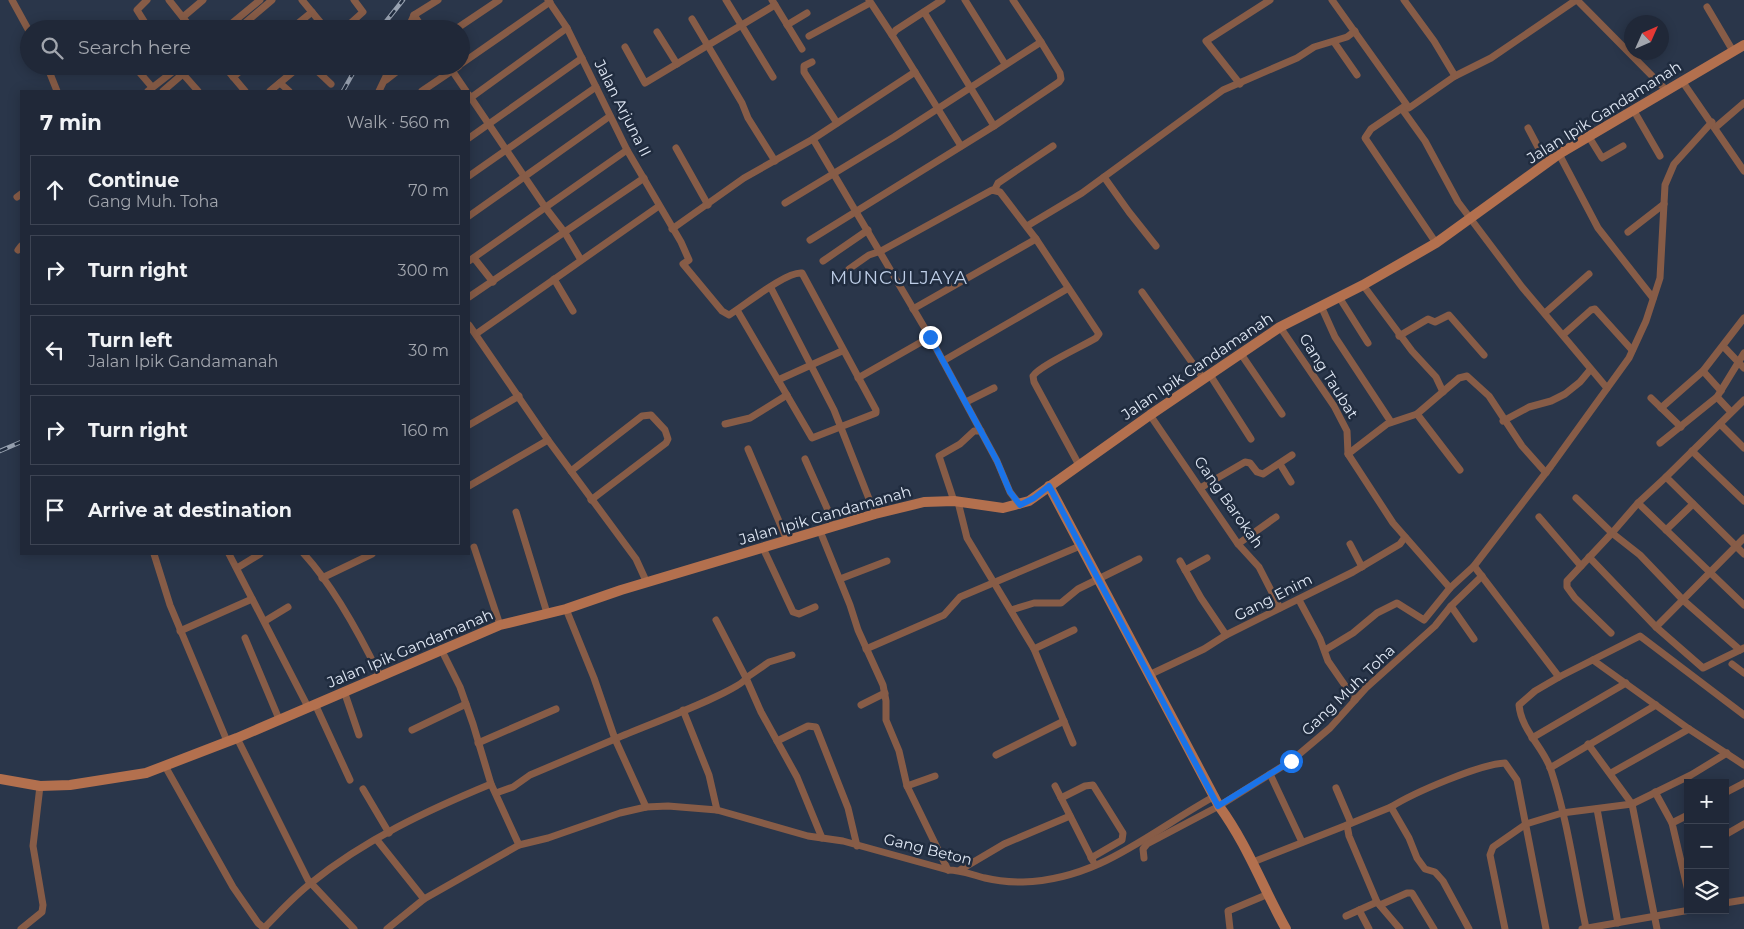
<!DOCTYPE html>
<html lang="en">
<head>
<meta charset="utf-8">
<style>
  body { margin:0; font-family:Montserrat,sans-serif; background:#283040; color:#f1f3f6 }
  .controls { position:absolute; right:15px; bottom:15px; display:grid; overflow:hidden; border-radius:0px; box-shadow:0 2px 12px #0003 }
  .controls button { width:45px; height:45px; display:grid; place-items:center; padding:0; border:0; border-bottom:1px solid #3d4453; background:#202838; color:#f1f3f6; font:25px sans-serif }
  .compass { position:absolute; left:1624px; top:15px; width:45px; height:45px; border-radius:50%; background:#202838; box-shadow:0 2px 12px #0003; rotate:45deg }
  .stop { position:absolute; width:15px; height:15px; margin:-11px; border:4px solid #1a73e8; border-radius:50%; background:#fff }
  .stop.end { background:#1a73e8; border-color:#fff; box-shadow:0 1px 5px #0008 }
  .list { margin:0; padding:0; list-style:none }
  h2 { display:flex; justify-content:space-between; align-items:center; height:65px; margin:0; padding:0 20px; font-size:21px }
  h2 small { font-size:16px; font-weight:400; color:#a2a6ae }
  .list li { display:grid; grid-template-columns:32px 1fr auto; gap:15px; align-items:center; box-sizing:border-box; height:70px; margin:0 10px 10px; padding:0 10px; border:1px solid #3d4453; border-radius:0px }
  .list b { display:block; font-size:19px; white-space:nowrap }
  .list p { margin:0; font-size:16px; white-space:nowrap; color:#a2a6ae }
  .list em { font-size:16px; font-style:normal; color:#a2a6ae }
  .icon { flex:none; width:28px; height:28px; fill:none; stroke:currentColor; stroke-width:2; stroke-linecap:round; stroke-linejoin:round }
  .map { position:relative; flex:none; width:1744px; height:929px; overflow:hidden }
  .search { position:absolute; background:#202838; box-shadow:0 2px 12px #0003; left:20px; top:20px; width:450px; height:55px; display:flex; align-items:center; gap:12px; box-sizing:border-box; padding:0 18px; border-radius:28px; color:#a2a6ae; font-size:19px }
  .panel { position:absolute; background:#202838; box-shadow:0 2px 12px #0003; left:20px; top:90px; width:450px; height:465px; border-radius:0px }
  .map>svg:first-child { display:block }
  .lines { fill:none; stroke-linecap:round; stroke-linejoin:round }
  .street { stroke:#875c47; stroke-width:7 }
  .secondary { stroke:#b3704e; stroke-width:10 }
  .rail-casing { stroke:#98a2b1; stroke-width:4.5 }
  .rail { stroke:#202c3f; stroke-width:2.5; stroke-dasharray:8; stroke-linecap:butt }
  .route { stroke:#1a73e8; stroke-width:6 }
  .labels { text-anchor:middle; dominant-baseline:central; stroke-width:5; stroke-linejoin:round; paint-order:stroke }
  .street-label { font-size:15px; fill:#e0e8f5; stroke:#202c3f }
  .quarter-label { font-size:18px; letter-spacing:1px; fill:#becee7; stroke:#202c3f }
</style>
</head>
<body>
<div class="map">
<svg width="1744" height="929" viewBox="0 0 1744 929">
  <rect width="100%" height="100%" fill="#2a364a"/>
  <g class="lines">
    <g class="street">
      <polyline points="12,0 29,31"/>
      <polyline points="147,0 137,10 149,29"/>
      <polyline points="169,0 192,29"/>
      <polyline points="302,0 326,29"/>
      <path d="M548,0l19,28 60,122 54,92 8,18 -6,4 39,47 7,4c15,-9 57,-44 73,-42l74,137v3l-64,25 -75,-128"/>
      <polyline points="726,0 773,77"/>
      <polyline points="772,0 802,49"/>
      <polyline points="869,0 892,35"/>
      <polyline points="942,0 896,30 892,35 961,146"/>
      <polyline points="965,0 1005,64"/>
      <polyline points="1332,0 1409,108 1455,76 1491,58 1576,0"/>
      <polyline points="1404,0 1434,41 1455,76"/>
      <polyline points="1577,0 1667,91"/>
      <polyline points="1707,7 1733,51"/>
      <polyline points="924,12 994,126"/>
      <polyline points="414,15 423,29"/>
      <polyline points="183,17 203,0"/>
      <polyline points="692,19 742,103 748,118 775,161"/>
      <polyline points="787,25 807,13"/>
      <polyline points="225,29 260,0"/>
      <polyline points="238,29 272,0"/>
      <polyline points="291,29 312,12"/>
      <polyline points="344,29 363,12 354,0"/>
      <polyline points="408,29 414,15 438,0"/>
      <polyline points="456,29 499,0"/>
      <polyline points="657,32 677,64"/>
      <polyline points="809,36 870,3"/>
      <polyline points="1334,42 1357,75"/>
      <polyline points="625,47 645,83 775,5"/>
      <polyline points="812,62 804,66 804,72 837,123"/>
      <polyline points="461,64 550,2"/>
      <polyline points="47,66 57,91"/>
      <polyline points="134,66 152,87"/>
      <polyline points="224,66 245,91"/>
      <polyline points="312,66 331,84"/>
      <polyline points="449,66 466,91"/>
      <polyline points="183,74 198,91"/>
      <polyline points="233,77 246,66"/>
      <polyline points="386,80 404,66"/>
      <polyline points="1682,81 1744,171"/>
      <polyline points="280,83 289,91"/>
      <polyline points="1240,84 1206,41 1270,0"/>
      <polyline points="148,91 180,66"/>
      <polyline points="163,91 192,66"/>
      <polyline points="270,91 300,66"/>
      <polyline points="379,91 391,66"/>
      <polyline points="422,91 459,66"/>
      <polyline points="469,95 545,207 565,233 581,260"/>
      <polyline points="469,99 567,28"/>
      <polyline points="1405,106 1371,129 1365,138 1436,243"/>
      <polyline points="1402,109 1425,141 1458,202 1522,287 1607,388"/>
      <polyline points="1634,111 1660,156"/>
      <polyline points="1716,127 1744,103"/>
      <polyline points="1528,128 1547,164"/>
      <polyline points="1589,137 1602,158 1623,146"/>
      <polyline points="469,138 582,58"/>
      <polyline points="813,139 930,337 997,461 1010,492 1020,505"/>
      <polyline points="676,148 708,205"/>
      <polyline points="1559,154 1598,228 1653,298"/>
      <polyline points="469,176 596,87"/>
      <polyline points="1104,177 1129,212 1156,246"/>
      <polyline points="995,189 998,183 1053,146"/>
      <polyline points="17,197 21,194"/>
      <polyline points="785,203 894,137 1041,42 1013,0"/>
      <polyline points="469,216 610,116"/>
      <polyline points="1027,226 1082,193 1223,90 1297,58 1314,47 1347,37 1355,31"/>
      <polyline points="672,229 744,178 813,139 915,72"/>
      <polyline points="1628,232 1664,204"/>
      <polyline points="810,240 994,126 1059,82 1061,79 1060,73 1041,42"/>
      <polyline points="18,250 21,246"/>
      <polyline points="474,258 493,282"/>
      <polyline points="469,261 627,150"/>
      <polyline points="823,261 868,230"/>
      <path d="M849,269l20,-14 12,-4 111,-61 8,2 36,47 63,95 -3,4c-13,8 -57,28 -63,38l1,6 45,83"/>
      <polyline points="554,279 573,311"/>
      <polyline points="1363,285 1412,351 1436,377 1443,392"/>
      <polyline points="771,288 834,410 875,514"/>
      <polyline points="1142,292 1203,378"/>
      <polyline points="469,297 644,178"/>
      <polyline points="1339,297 1368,343"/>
      <polyline points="1321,306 1335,337 1391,422"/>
      <polyline points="913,309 1036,239"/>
      <polyline points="1546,312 1589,274"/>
      <polyline points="469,325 548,440 636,559 647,583"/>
      <polyline points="1280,327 1334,406 1347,431 1348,454 1393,523 1450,588"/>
      <polyline points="476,334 659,206"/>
      <polyline points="1564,334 1591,310 1595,309 1632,350"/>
      <polyline points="1399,336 1428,319 1435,322 1449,315 1484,355"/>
      <polyline points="1723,346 1744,368"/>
      <polyline points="1241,354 1282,414"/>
      <polyline points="943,361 1067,289"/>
      <polyline points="1703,371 1721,391"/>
      <polyline points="1210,375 1251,439"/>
      <polyline points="858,378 930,337"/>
      <polyline points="778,380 842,351"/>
      <polyline points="1717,397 1731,412"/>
      <polyline points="1651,398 1681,427"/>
      <polyline points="1744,400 1666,477 1744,554"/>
      <polyline points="966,402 994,388"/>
      <polyline points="1661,408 1703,371 1744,318"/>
      <polyline points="1417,414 1460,470"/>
      <polyline points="1150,415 1238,544 1259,567 1280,608"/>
      <polyline points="1503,421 1529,407 1551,401 1565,394 1580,382 1590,370"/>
      <polyline points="725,424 750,418 787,395"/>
      <polyline points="1720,424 1744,448"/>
      <polyline points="469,425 519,396"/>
      <polyline points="1660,443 1717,397 1744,353"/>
      <polyline points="748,449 787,540"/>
      <polyline points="1692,451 1744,501"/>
      <polyline points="1348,454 1387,424 1417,414 1459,378 1467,376 1489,396 1522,446 1546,473"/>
      <polyline points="805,459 835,526"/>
      <polyline points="1280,464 1291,482"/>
      <polyline points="571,471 642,416 651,415 665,430 668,439 666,443 591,500"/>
      <polyline points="1666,477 1638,503 1612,533 1640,555 1683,600 1740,650"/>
      <polyline points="469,486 548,440"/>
      <polyline points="1202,487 1245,462 1250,463 1257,472 1263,474 1292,455"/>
      <polyline points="1576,498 1612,533 1567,581 1567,587 1575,598 1611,633"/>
      <polyline points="954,501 939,456 960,444 974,431 981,431"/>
      <polyline points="958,502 967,538 1034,649 1073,743"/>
      <polyline points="1638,503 1744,605"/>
      <polyline points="516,512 547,613"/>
      <polyline points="1539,517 1581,566"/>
      <polyline points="1666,530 1693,504"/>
      <polyline points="820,531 850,605 858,630 883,685 886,701 886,720 899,751 907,786 948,870"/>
      <polyline points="1238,544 1276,517"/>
      <polyline points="1350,544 1362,567"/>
      <polyline points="474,547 500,625"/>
      <polyline points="763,548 793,612 799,614 815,607"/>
      <polyline points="154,554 170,605 227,741"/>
      <polyline points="229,554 308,707"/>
      <path d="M304,554c31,34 56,81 76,122"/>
      <polyline points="1589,557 1656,627"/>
      <polyline points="1180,561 1201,598 1226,635"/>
      <polyline points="1474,566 1559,677"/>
      <polyline points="237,568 260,554"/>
      <polyline points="1185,570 1207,558"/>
      <polyline points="322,578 372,554"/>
      <polyline points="840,579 887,561"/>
      <polyline points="1299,600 1320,639 1328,661 1355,700"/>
      <polyline points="1451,606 1474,639"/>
      <path d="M566,609l28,69 21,61c19,-9 126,-48 131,-61l15,34 36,65 25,61"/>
      <polyline points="1011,610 1034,603 1061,603 1078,589 1139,559"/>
      <polyline points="716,620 746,678 769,662 792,655"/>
      <polyline points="265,621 288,607"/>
      <polyline points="180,631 252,599"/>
      <polyline points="245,638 279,719"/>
      <polyline points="1744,648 1703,668 1656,627 1744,538"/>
      <path d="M441,649l19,38 13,37 18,60 28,61 29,-7 72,-25 26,-6 22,-1 49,4 91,26 35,5 105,29c14,0 24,5 37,8 12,3 26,4 38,4 77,-2 128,-51 192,-86"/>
      <polyline points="866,649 944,615 960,597 1080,546"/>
      <polyline points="1034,649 1074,630"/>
      <polyline points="1325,650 1353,633 1377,613 1397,603 1424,620 1450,588 1474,566 1551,466 1629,358 1646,321 1660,278 1665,185 1674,164 1712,122"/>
      <polyline points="1593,660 1689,729 1744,765"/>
      <polyline points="1732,664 1744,673"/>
      <polyline points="1149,675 1204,649 1226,635 1353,572 1400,544 1405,537"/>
      <polyline points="344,691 359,735"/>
      <polyline points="315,704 350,780"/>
      <polyline points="861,705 885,693"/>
      <polyline points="683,710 709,775 717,810"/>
      <polyline points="412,730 466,704"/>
      <polyline points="237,738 308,880 354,929"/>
      <polyline points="1532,738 1626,683"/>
      <polyline points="777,741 808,726 816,727 848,808 857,846"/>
      <polyline points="478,743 556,709"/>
      <polyline points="1588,744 1632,804 1657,929"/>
      <polyline points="996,755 1064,721"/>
      <polyline points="165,766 233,887 258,923 265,929"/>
      <polyline points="1550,768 1656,705"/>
      <polyline points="1611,773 1689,729"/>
      <polyline points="1270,774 1302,842"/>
      <polyline points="907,786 935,776"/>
      <polyline points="1055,786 1093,861"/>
      <polyline points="1336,788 1351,823"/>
      <polyline points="363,789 389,833"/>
      <polyline points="1655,792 1672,823"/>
      <polyline points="496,793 513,787 530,775 615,739 646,807"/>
      <polyline points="1725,793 1744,783"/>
      <polyline points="1061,798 1085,786 1093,785 1123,833 1122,840 1091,858"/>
      <path d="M1391,807c22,-14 89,-43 114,-44l12,17 29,149"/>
      <polyline points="1597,809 1618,923"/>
      <polyline points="1688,815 1672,823 1688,891"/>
      <polyline points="1725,835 1744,824"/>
      <polyline points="377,840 424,899"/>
      <polyline points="1144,858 1143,849 1147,844 1219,806 1291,761 1330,728 1366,688 1435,626 1451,606 1482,576"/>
      <polyline points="1253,862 1347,825"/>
      <polyline points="960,870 1004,844 1070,816"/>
      <polyline points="1377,902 1349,836 1347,825 1391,807 1409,838 1417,858 1425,869 1435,872 1443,881 1469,929"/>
      <polyline points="1725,903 1744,900"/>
      <polyline points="1380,905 1407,893 1412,893 1434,929"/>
      <polyline points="1359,910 1369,929"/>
      <polyline points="1346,916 1377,902 1400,929"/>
      <path d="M264,928c15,-15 30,-32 47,-45 53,-43 117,-73 180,-99"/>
      <path d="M1586,928c-11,-52 -18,-107 -35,-158 -7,-22 -30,-40 -32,-65l16,-14 24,-14 81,-41 104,79"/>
      <polyline points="21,929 42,912 43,905 33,846 40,786"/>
      <polyline points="387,929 424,899 519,845"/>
      <polyline points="1230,929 1228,911 1266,895"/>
      <polyline points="1505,929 1490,855 1493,847 1526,824 1562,813 1632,804 1691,775 1727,753"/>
      <polyline points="1582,929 1690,910"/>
    </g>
    <g class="secondary">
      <path d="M1049,486l170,320c28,38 44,82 67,123"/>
      <polyline points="0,779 40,786 70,785 146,773 237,738 500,625 566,609 621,590 875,514 924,502 954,501 1003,508 1029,501 1150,415 1280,327 1363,285 1436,243 1559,154 1744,45"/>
    </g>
    <defs>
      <g id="rail">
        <polyline points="380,29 403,0"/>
        <polyline points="343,91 357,66"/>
        <polyline points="0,451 21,442"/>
      </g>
    </defs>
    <use href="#rail" class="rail-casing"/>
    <use href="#rail" class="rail"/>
  </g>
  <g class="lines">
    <polyline class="route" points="930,337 997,461 1010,492 1020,505 1034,498 1049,486 1218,806 1291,761"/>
  </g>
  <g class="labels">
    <g class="street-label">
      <text transform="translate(623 108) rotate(63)">Jalan Arjuna II</text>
      <text transform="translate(1604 112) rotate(-32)">Jalan Ipik Gandamanah</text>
      <text transform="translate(1197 366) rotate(-34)">Jalan Ipik Gandamanah</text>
      <text transform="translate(1329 376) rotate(58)">Gang Taubat</text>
      <text transform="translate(1229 502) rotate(55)">Gang Barokah</text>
      <text transform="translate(825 515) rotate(-16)">Jalan Ipik Gandamanah</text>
      <text transform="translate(1273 597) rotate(-27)">Gang Enim</text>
      <text transform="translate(410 648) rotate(-23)">Jalan Ipik Gandamanah</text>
      <text transform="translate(1348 690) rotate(-44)">Gang Muh. Toha</text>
      <text transform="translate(928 849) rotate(14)">Gang Beton</text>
    </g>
    <g class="quarter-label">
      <text x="899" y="278">MUNCULJAYA</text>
    </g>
  </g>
</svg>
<div class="controls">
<button>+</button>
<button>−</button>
<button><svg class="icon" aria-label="layers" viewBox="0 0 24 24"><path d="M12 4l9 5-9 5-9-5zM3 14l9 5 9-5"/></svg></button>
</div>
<svg class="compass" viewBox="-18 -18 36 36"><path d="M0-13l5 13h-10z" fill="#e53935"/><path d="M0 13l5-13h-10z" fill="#a2a6ae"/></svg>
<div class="stop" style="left:1291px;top:761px"></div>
<div class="stop end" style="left:930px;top:337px"></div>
<div class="search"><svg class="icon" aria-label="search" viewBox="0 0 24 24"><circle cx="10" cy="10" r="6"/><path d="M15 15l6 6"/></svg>Search here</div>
<section class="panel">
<h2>7 min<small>Walk · 560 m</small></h2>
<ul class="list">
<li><svg class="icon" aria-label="ahead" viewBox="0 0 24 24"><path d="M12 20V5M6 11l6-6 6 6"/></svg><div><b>Continue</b><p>Gang Muh. Toha</p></div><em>70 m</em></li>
<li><svg class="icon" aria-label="right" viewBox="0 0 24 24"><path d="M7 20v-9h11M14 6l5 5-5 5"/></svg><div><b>Turn right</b></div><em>300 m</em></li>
<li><svg class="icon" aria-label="left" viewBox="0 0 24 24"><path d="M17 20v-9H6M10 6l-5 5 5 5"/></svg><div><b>Turn left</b><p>Jalan Ipik Gandamanah</p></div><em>30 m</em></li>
<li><svg class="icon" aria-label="right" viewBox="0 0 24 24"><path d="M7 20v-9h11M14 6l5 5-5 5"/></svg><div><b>Turn right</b></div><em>160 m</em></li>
<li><svg class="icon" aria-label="arrive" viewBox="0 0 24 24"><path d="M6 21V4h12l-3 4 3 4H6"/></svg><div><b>Arrive at destination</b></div></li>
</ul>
</section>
</div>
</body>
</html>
